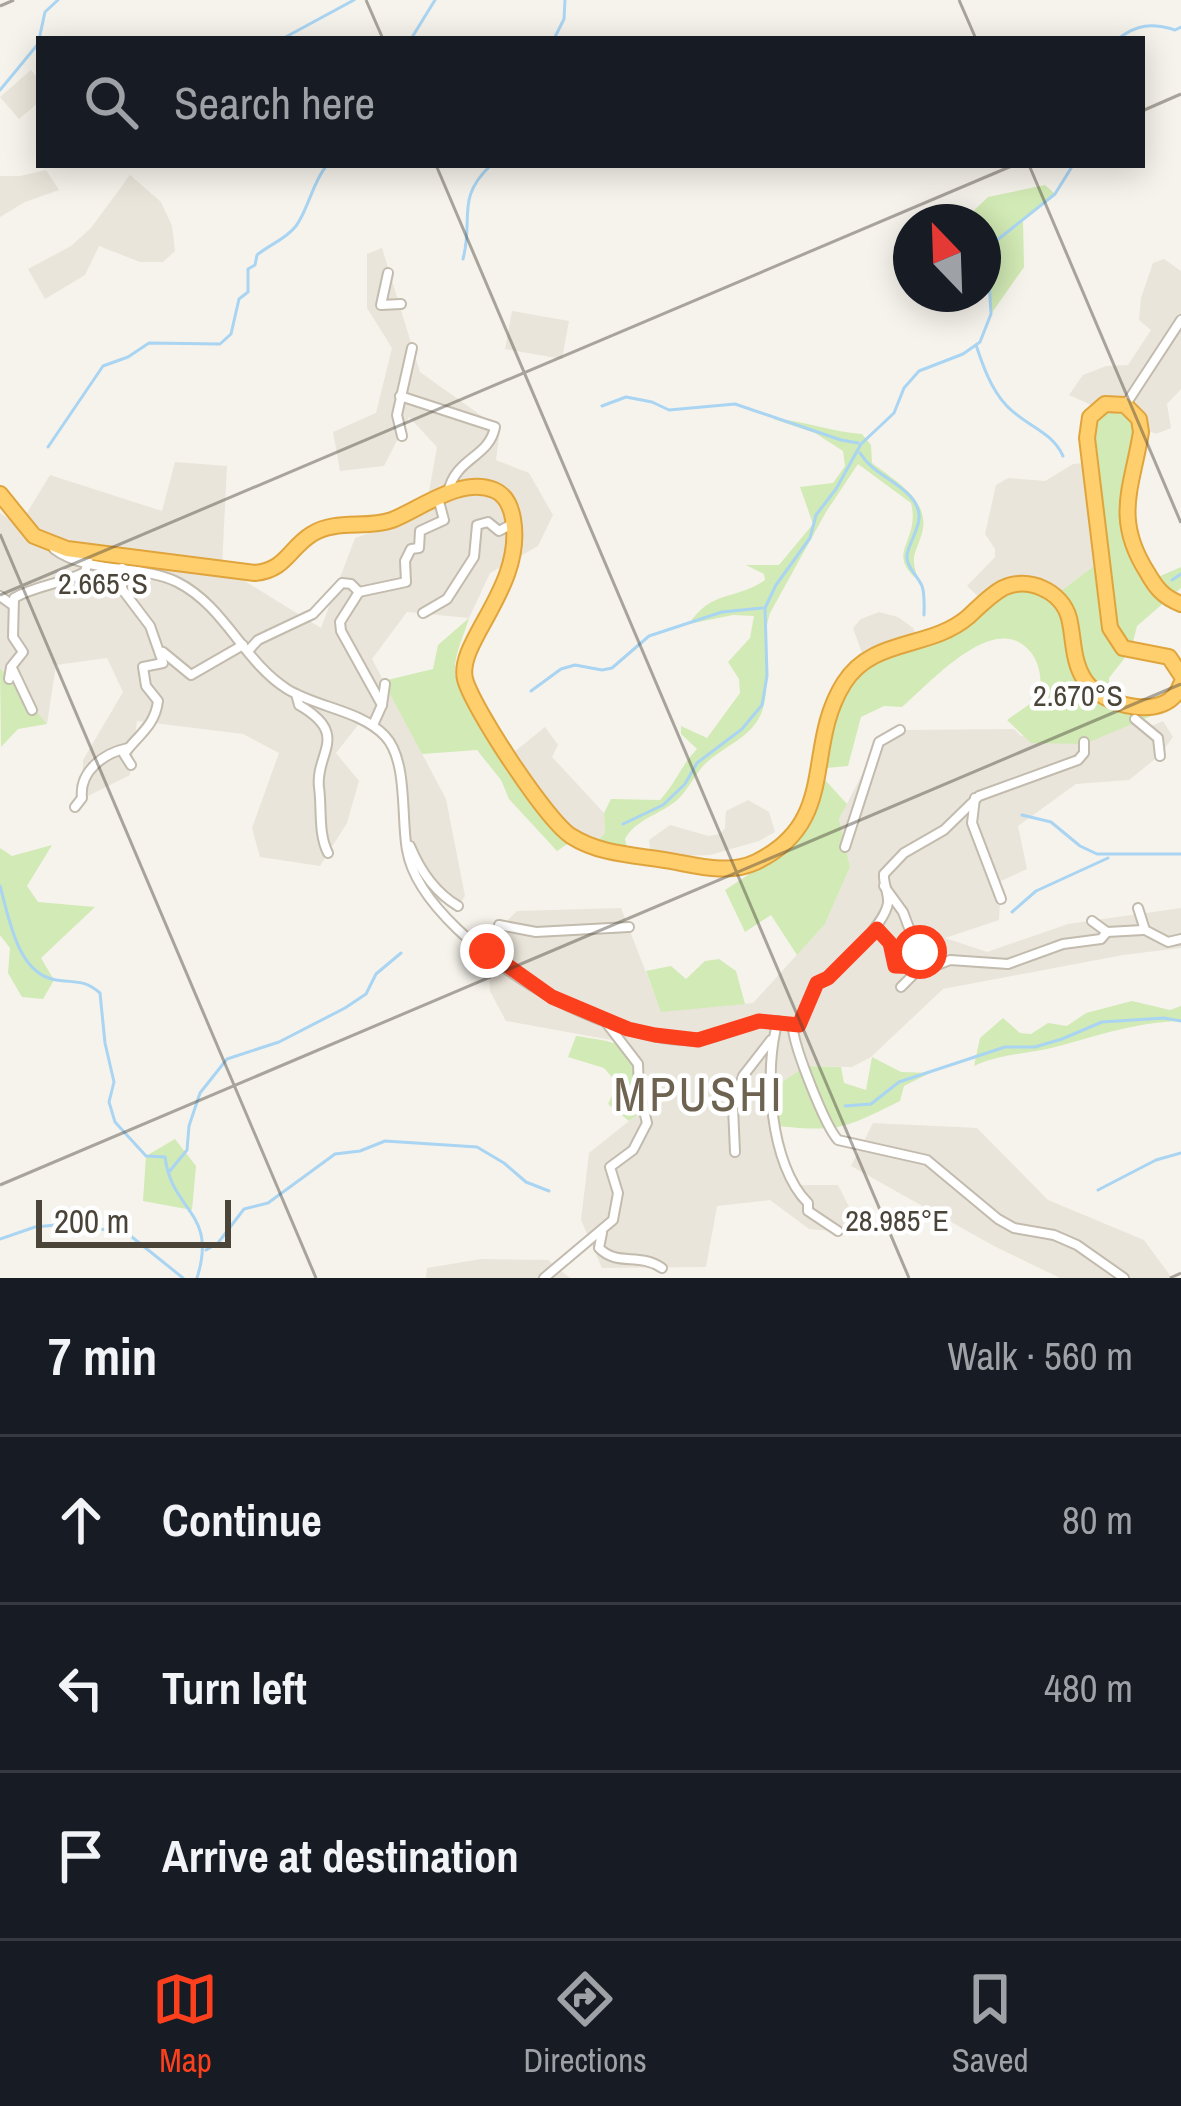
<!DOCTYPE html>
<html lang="en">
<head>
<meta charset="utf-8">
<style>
  body { margin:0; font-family:"Archivo Narrow",sans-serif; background:#20242c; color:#f1f3f6 }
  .compass { position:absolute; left:893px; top:204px; width:108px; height:108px; border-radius:50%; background:#171b24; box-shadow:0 6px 30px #0003; rotate:337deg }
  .scale { position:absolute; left:36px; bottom:30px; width:195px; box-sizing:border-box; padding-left:12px; border:6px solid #4b4439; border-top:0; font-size:33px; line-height:42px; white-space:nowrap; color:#4b4439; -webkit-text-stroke:9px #fff; paint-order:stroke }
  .stop { position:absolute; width:36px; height:36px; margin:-27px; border:9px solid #fc3f1d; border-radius:50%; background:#fff }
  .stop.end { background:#fc3f1d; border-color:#fff; box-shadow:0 3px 12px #0008 }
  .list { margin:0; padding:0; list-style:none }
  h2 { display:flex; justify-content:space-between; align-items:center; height:156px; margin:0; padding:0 48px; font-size:51px }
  h2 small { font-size:39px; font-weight:400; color:#9ea1a6 }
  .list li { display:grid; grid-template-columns:78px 1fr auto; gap:36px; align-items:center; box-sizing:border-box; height:168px; padding:0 48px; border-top:3px solid #363941 }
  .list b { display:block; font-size:45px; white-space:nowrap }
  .list em { font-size:39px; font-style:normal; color:#9ea1a6 }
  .icon { flex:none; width:66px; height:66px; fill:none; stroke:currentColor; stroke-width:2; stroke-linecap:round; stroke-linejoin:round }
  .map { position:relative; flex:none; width:1181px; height:1278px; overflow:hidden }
  .search { position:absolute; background:#171b24; box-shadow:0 6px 30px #0003; left:36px; right:36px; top:36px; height:132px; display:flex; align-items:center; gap:30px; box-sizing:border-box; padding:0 42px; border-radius:0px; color:#9ea1a6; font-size:45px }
  .sheet { height:660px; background:#171b24 }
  nav { display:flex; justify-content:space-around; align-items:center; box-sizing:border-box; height:168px; border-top:3px solid #363941; background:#171b24; font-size:33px; color:#9ea1a6 }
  nav a { display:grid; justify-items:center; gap:6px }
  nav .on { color:#fc3f1d }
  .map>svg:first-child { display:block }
  .residential { fill:#eae5da }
  .green { fill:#d2eab5 }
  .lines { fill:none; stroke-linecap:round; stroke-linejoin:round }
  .stream { stroke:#a9d4f2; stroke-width:3 }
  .minor-casing { stroke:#c2bbae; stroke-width:12 }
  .highway-casing { stroke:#e0a43c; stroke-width:18 }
  .minor { stroke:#fff; stroke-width:8 }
  .highway { stroke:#ffcf6e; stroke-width:14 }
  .route { stroke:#fc3f1d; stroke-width:15 }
  .ticks { fill:none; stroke:#4b4439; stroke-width:3; stroke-opacity:0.45 }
  .labels { text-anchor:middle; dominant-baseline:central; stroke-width:9; stroke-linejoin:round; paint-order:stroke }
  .quarter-label { font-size:48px; letter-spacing:3px; fill:#6e6250; stroke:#fff }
  .ticks-label { font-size:30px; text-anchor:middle; fill:#4b4439; stroke:#fff; stroke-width:9; stroke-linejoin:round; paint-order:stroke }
</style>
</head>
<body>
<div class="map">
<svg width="1181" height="1278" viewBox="0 0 1181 1278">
  <rect width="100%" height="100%" fill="#f6f3ec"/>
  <g class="residential">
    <polygon points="31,70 39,80 39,102 19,119 0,97"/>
    <polygon points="46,170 59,190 25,202 0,217 0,176 20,176"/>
    <polygon points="130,175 161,202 172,226 175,251 163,262 140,262 99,246 85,275 45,299 28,269 71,246 91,228"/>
    <polygon points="382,248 420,372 500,429 496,460 529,473 553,515 538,546 490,573 469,618 407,612 372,659 446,799 465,896 458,906 428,899 412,869 392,743 362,720 336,753 359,781 347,823 320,866 260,857 252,828 279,753 243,734 137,721 130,775 82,799 83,760 123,692 107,658 56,665 47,724 0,668 0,513 19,526 50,475 162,511 175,462 227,466 222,567 321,628 355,538 425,514 437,447 409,417 384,466 340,471 333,432 376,413 392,348 367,308 367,254"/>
    <polygon points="1164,259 1181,271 1181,389 1167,404 1171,428 1156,434 1069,395 1083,375 1106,366 1128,365 1151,330 1139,320 1141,298 1153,263"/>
    <polygon points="512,311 569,321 562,359 505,349"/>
    <polygon points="1086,463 1099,562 1053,597 982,600 967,586 995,557 995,549 985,534 996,485 1008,478 1045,481 1073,464"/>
    <polygon points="879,612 898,617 913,628 918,639 863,656 853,628 861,619"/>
    <polygon points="1136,721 1145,729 1163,721 1173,737 1159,756 1129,780 1076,784 1018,826 1027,869 1001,881 999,920 945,938 987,952 1068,924 1181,908 1181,948 1123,955 943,989 871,1057 852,1067 806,1066 773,1088 778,1154 792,1185 838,1185 863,1234 809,1229 770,1200 717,1206 706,1267 602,1268 581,1220 589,1153 644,1109 622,1042 506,1021 490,991 487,940 517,911 621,908 661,1011 753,1003 825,924 850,867 839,819 879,742 900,730 1014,729 1021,736 1085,744"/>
    <polygon points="545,727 558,745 552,757 604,813 605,833 593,847 574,840 513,753"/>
    <polygon points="748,800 769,812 775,832 759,841 710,855 676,856 650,850 649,840 670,825 709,836 720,834 725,828 726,811"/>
    <polygon points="873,1123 977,1128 1048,1200 1144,1240 1172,1278 1060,1278 994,1246 851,1166"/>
    <polygon points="481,1259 548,1260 570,1278 426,1278 427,1268"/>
  </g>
  <g class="green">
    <polygon points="1045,185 1055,194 1023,221 1024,267 991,314 989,265 983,266 983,222 962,222 988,197"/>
    <path d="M1109,400l14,1 12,12 4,13c-6,83 -34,79 15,162l4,-11 23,-10v21l-44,38 -6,24 -22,28v24l54,9 -78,33 -54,-1 -24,-23 34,-24c0,-21 -1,-39 -19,-52 -36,-25 -94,41 -120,63l-18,-1 -23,11 -13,49 -33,3 32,35 -8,15 11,48 -25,57 -28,31 -26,-40 -26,17 -20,-42 23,-15 -6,-12c104,-56 51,-123 108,-195 22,-27 56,-20 84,-33 25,-13 43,-38 68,-49 19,-9 36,-1 51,11l46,-35 -14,-119 8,-35z"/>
    <path d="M773,419c31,1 58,13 89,15l9,11 1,18c22,17 59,37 50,70 -7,24 -12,20 -4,47 -34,-28 3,-38 -7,-77l-53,-39 -32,48 -56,101c-11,32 4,69 -9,101 -10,24 -39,33 -56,50 -11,11 -17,27 -29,37 -17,14 -40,18 -51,38l3,13 -35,-5 12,-14 -1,-20 7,-14 49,1c16,-17 21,-35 37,-51l-16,-15v-8l26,12 33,-45 -1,-14 -11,-17 22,-24 4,-22 -21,-1 -44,9c23,-35 45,-23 76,-44l-1,-6 -18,-9h33l34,-41 -13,-37 33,-4 12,-17 -2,-15 -28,-18z"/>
    <path d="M469,618c-5,18 -15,36 -14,54 2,31 89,149 114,171l-12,8 -48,-52 -8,-19 -24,-30 -55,4 -39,-73 50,-12 5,-24z"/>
    <polygon points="0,668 47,724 18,729 1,747"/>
    <polygon points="52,845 27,886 38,902 95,907 41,958 54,980 43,999 22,997 8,973 10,948 0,935 0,848 12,856"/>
    <polygon points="719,959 736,971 745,1004 661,1012 646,971 671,966 686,979 705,961"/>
    <path d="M1132,1001l38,9 11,-4v15c-44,1 -81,14 -122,25 -29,8 -57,7 -85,20l6,-28 23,-20 17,15 11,1 17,-11 19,3 19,-13z"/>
    <path d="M576,1036c65,9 55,12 68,73l-15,12 -21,-17 10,-20 -14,-16 -36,-11z"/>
    <path d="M872,1057l29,15 29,1 -26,13 -4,15c-57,28 -60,31 -124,25l-3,-38 33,-22 35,1 3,16 22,7z"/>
    <polygon points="175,1139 196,1166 192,1210 143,1201 146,1156"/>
  </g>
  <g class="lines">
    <g class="stream">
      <polyline points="282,39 354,0"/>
      <polyline points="411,39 435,0"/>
      <polyline points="554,39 564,19 565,0"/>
      <path d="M1118,39c19,-15 34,-16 57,-9l6,-3"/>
      <polyline points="0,90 38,44 45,12 58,0"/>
      <path d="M463,259c11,-41 -8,-60 28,-94"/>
      <path d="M976,345c7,21 15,44 30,60 19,21 45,25 57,51"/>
      <polyline points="602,406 626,397 652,402 669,410 735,404 841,440 858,443"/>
      <path d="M48,447l55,-81 25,-9 21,-14 71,1 11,-10 8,-35 9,-7v-23l7,-4 2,-10c13,-11 28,-15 39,-29 13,-18 16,-43 31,-61"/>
      <path d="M860,453c13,21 35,26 51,44 17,20 3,34 -3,54 -5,14 9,23 14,35 3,8 2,20 2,29"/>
      <polyline points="1172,580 1181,574"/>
      <polyline points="531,691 561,669 575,665 602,670 612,668 649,636 722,612 762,608"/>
      <polyline points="1022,815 1051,822 1080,846 1097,854 1181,854"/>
      <polyline points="623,824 663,805 685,784 697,763 742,729 762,705 767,676 765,608 776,585 810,538 816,515 836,489 861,444 894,413 904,388 919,371 963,354 980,342 991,314 988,264 996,241 1055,194 1073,165"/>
      <path d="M0,886c9,31 17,88 56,94 19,3 28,-1 44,13l5,50 9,39 -5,20 6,20 31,34 19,1c7,56 53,54 32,121"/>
      <polyline points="1012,912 1036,891 1108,858"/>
      <polyline points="845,1106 871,1104 899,1082 1005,1047 1035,1047 1062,1039 1102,1022 1164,1018 1181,1021"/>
      <polyline points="169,1172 187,1150 189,1126 200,1093 227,1059 279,1042 345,1008 366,994 376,974 401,953"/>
      <polyline points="1098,1190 1156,1160 1181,1153"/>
      <polyline points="0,1239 35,1227 67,1224 127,1233 183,1278"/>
      <polyline points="206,1250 218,1243 244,1209 268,1203 335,1154 360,1151 385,1141 477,1147 504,1163 526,1182 549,1191"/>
    </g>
    <defs>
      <g id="minor">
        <polyline points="388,273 381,305 401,304"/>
        <path d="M400,396l95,31c-6,31 -39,30 -47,65"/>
        <polyline points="1126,404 1181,320"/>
        <polyline points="402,436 397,415 412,348"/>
        <path d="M54,549c33,25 86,15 123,33 48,24 66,79 110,107 31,19 73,21 98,47 23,24 16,82 22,114 9,54 82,110 127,137 39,25 116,57 163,53 34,-2 62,-32 96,-13"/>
        <path d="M122,568v21l28,37 13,37 -20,4 3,19 12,15c-3,25 -20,34 -34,53l7,11"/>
        <polyline points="359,592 406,582 405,561 411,549 419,548 420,531 444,520 438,498"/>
        <polyline points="0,596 11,604"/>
        <polyline points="423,613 447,599 474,557 477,525 488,522 499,531 514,523"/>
        <polyline points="248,651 258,640 313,614 342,583 351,584 359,592 340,622 341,631 382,705"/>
        <polyline points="163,652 191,675 243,645"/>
        <polyline points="12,668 32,710"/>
        <path d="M9,679l2,-12 12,-15 -10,-15 1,-39c23,-13 48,-14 71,-26l3,-11"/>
        <path d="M296,694l3,11c52,30 16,48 20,82 3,21 -1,47 9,66"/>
        <polyline points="1135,719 1158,738 1160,756"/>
        <polyline points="373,725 382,705 385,684"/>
        <polyline points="975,798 972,823 1001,899"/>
        <path d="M75,807l7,-9c-3,-27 22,-45 46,-50"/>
        <path d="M410,846c10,24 26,47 48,60"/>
        <polyline points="845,847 879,742 900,730"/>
        <polyline points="884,886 903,912 921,960 921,967 901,987"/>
        <polyline points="1138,908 1145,930 1168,942 1181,939"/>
        <polyline points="1092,921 1107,932 1143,930"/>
        <polyline points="499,925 536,932 629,927"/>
        <polyline points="877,929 890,943 895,966 930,968 950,960 1008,964 1063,944 1101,939 1107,932"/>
        <path d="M778,1021c-15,49 -8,145 30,182v8l30,20"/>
        <path d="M793,1027l6,-2 18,-42c19,-8 68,-59 71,-80 1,-9 -5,-20 -4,-29l20,-21 40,-23 35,-34 99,-36 6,-7v-11"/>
        <path d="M793,1028c1,19 32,98 45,112l89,20 71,59 16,9 40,7 23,10 47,33"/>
        <polyline points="735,1152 733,1107 743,1076 771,1040"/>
        <path d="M602,1233l-3,15c19,19 39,4 63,20"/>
        <polyline points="544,1278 613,1220 618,1193 610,1167 633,1150 647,1123 639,1090 638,1064 605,1021"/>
      </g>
      <g id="highway">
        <path d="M0,494l34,42 33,13 188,24c31,-3 34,-25 57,-39 23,-15 55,-5 80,-14 28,-11 70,-44 102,-30 12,5 17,17 19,29 12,68 -57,123 -48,160 7,28 82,142 106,157 31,20 70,19 105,26 26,5 55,12 80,0 84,-41 47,-114 88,-179 29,-46 85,-33 124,-66 11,-10 22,-22 35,-29 25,-12 59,3 66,30 5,20 3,42 15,61 17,28 85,44 97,5"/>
        <path d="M1181,604c-18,-7 -25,-16 -34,-32 -34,-54 -15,-84 -6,-140l-2,-13 -14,-14 -20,-1 -15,13 -3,21 23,190 13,20 46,9 12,18"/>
      </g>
    </defs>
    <use href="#minor" class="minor-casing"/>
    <use href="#highway" class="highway-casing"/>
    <use href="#minor" class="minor"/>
    <use href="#highway" class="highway"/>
  </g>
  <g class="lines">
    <polyline class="route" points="487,951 552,997 628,1029 655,1035 698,1040 759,1021 799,1025 817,983 828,978 877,929 890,943 895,966 921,967 920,952"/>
  </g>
  <path class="ticks" d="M366,0l17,39M959,0l17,39M0,6l14,-6M1142,111l39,-17M436,165l473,1113M1029,165l152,358M0,534l316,744M0,595l1014,-430M0,1185l1181,-501M1170,1278l11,-5"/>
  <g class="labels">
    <g class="quarter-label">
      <text x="699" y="1093">MPUSHI</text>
    </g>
  </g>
  <g class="ticks-label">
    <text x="103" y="594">2.665°S</text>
    <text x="1078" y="706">2.670°S</text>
    <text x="897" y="1231">28.985°E</text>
  </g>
</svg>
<svg class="compass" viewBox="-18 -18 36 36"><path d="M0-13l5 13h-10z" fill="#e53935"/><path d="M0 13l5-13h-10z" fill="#9ea1a6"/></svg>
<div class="scale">200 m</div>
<div class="stop" style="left:920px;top:952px"></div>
<div class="stop end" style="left:487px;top:951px"></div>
<div class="search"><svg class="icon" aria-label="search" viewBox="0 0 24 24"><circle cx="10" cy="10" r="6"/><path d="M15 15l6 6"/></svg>Search here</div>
</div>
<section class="sheet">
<h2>7 min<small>Walk · 560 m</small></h2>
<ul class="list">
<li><svg class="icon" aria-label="ahead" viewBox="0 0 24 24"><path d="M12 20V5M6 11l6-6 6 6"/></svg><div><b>Continue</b></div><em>80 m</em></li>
<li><svg class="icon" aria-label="left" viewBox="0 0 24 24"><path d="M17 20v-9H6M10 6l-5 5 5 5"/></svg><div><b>Turn left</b></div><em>480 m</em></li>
<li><svg class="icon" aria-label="arrive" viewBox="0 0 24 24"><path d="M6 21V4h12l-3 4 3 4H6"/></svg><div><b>Arrive at destination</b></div></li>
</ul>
</section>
<nav>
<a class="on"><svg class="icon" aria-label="map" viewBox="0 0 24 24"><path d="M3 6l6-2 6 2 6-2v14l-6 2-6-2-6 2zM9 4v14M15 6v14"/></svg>Map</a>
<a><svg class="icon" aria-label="directions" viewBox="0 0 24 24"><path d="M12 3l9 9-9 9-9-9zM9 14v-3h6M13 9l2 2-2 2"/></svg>Directions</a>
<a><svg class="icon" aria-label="saved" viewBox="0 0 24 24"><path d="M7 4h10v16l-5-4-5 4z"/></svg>Saved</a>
</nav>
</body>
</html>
